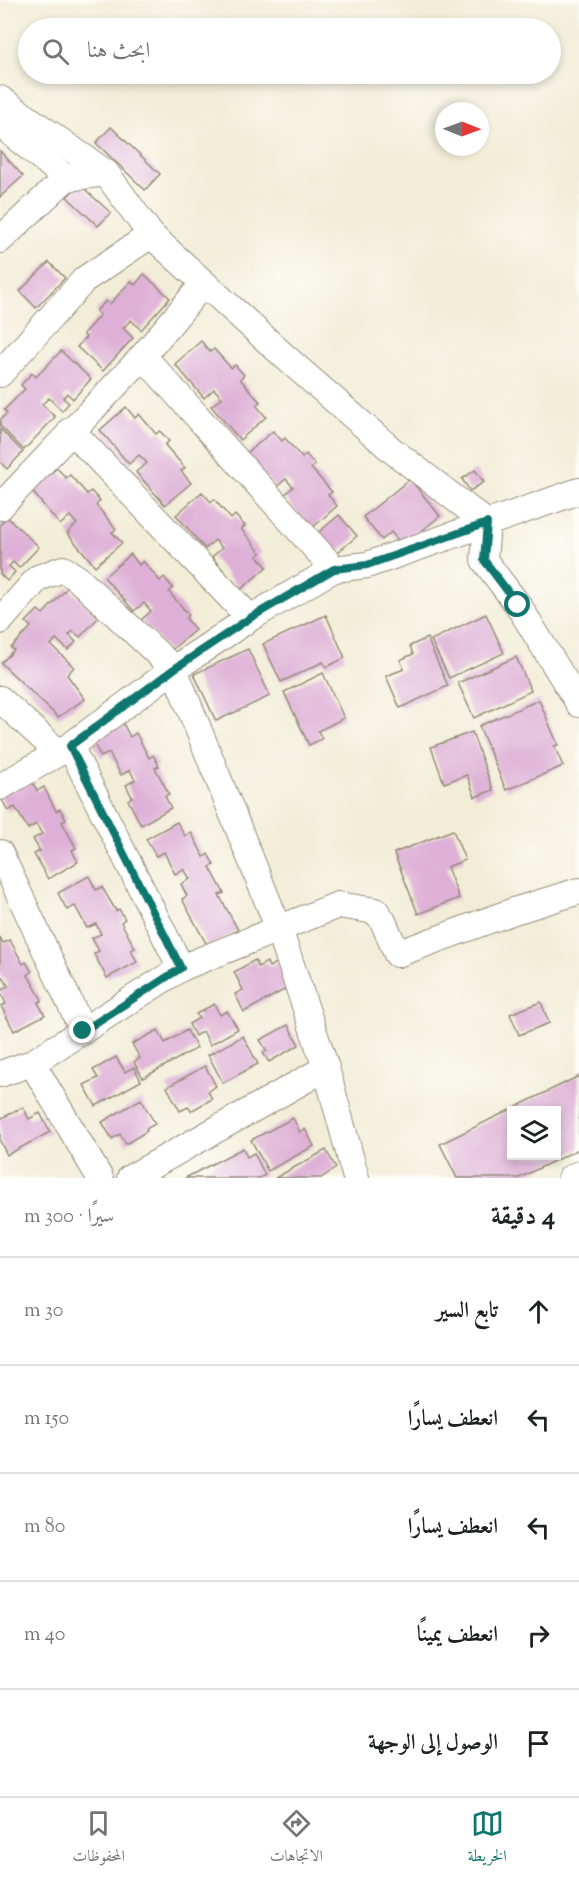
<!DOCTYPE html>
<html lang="ar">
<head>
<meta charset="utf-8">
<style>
  body { margin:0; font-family:"Sorts Mill Goudy",Amiri,serif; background:#f6f6f6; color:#202124; direction:rtl }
  .controls { position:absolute; right:18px; bottom:18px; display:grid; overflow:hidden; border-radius:0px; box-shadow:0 3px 9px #0003 }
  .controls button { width:54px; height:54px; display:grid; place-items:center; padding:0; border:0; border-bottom:2px solid #e0e0e0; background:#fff; color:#202124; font:30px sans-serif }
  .compass { position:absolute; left:435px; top:102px; width:54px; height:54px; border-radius:50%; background:#fff; box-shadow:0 3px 9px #0003; rotate:91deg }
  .stop { position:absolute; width:18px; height:18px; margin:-14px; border:4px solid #0f766e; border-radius:50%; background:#fff }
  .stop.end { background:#0f766e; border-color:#fff; box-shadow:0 2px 6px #0008 }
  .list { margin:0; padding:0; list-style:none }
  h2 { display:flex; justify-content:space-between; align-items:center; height:78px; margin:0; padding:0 24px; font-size:26px }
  h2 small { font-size:20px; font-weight:400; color:#757577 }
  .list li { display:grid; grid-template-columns:39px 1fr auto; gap:18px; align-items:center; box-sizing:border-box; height:108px; padding:0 24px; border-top:2px solid #e0e0e0 }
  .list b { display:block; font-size:22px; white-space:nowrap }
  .list em { font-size:20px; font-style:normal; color:#757577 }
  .icon { flex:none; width:33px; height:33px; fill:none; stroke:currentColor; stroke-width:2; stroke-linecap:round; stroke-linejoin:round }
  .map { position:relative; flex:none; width:579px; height:1178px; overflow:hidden; direction:ltr }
  .search { position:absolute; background:#fff; box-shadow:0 3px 9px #0003; left:18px; right:18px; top:18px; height:66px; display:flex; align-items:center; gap:15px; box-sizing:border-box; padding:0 21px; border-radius:33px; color:#757577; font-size:22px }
  .sheet { height:618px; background:#fff }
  nav { display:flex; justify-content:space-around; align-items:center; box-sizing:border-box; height:84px; border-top:2px solid #e0e0e0; background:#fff; font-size:16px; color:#757577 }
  nav a { display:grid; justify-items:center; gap:3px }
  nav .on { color:#0f766e }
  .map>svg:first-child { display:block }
  .building { fill:#deb0d7; fill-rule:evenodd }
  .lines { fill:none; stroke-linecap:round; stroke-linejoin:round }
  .street-casing { stroke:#968c7a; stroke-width:28 }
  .street { stroke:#fff; stroke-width:26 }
  .route { stroke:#0f766e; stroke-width:8 }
</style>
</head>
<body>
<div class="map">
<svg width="579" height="1178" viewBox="0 0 579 1178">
  <rect width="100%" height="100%" fill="#fdfcf7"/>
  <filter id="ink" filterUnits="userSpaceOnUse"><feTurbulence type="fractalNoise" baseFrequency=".0167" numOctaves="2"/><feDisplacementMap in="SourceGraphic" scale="12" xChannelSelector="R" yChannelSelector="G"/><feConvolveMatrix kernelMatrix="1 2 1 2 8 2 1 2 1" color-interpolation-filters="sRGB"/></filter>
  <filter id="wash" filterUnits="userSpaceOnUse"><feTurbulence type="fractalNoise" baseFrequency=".008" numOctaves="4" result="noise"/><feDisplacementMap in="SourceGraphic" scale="24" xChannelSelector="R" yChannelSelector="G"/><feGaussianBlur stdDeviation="1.35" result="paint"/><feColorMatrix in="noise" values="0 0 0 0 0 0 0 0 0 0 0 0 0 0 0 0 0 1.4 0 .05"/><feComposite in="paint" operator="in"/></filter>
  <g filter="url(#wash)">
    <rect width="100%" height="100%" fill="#f2edd7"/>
    <g id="blocks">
      <g class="building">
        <polygon points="111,127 160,174 145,190 96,143"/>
        <polygon points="0,151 23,176 0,197"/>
        <polygon points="79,184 111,213 98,226 67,197"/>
        <polygon points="49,262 65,278 36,308 20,291"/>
        <polygon points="144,274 170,298 141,330 131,320 123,328 133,338 103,371 77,347 86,337 83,334 100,315 96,311 106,301 110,304 131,281 135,285"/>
        <polygon points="201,341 210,352 214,349 231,368 235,365 244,375 240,379 260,402 256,405 266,417 240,440 211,406 222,398 214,389 204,398 175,364"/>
        <polygon points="61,351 91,379 73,399 67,393 63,398 69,403 62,411 49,398 42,404 55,417 24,450 0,426 0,420 7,413 4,410 25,389 21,385 32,373 36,377"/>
        <polygon points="126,407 135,418 139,414 156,434 160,431 169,441 165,445 185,468 181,471 191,483 165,505 136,472 147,463 139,455 129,464 100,430"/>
        <polygon points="0,429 23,452 7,469 0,462"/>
        <polygon points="273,431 282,441 285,438 302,458 306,454 315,465 311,468 332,492 328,495 337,506 311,529 283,496 293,487 286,479 275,488 246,454"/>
        <polygon points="57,468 66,478 70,475 87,494 91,491 100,501 96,505 116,529 112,532 122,543 95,566 67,533 77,524 70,516 60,525 31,490"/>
        <polygon points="475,470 484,482 470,491 462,479"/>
        <polygon points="410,479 440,516 403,546 391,532 382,540 363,517"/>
        <polygon points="202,492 211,502 214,499 231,519 235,515 245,526 241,529 261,553 257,556 267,567 240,590 212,557 222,548 215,540 205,549 176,515"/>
        <polygon points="339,515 357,536 330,559 312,538"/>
        <polygon points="7,517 39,547 19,568 13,562 9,566 15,572 7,581 0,574 0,525"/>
        <polygon points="131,554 139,565 143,561 160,581 164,577 173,588 169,592 189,615 186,618 195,630 169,652 141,620 151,611 144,603 134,611 104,577"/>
        <polygon points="68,587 99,617 80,637 73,631 69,635 76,642 68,650 56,639 51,645 74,667 67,675 85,699 58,717 1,663 14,650 11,648 31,627 26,622 38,610 43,614"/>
        <polygon points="486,614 504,653 449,678 431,640"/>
        <polygon points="326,615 345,658 326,667 323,662 281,682 263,644"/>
        <polygon points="427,638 448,686 400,708 386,676 404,669 400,660 413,654 410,646"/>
        <polygon points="248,649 270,696 216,721 194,674"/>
        <polygon points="516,657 531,691 474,718 458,683"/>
        <polygon points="323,673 344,718 318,731 322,739 309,745 284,692"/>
        <polygon points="539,700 558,745 554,746 563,766 506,790 479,726"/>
        <polygon points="123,723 130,737 136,733 149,758 153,755 159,766 155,768 169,794 165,796 171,808 141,825 128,800 132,797 126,785 135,780 130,770 121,775 109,753 101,757 92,740"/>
        <polygon points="472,732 493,790 475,797 467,775 444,783 431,747"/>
        <polygon points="30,777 37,791 44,787 56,811 60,809 66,820 62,822 76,848 72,850 78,862 48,879 34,854 40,851 33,839 42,834 36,824 28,829 15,807 8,811 0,796"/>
        <polygon points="177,822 185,836 191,832 204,857 208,854 214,865 210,867 224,893 219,895 238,930 208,947 182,899 187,896 181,884 190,879 184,869 175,874 164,852 156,856 146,839"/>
        <polygon points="453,830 465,860 447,867 459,898 418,914 394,853"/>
        <polygon points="89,876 96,890 102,887 116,911 119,909 125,919 121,922 135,948 131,950 137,962 107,978 94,954 99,951 92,938 101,934 96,924 87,928 75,906 67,910 58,893"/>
        <polygon points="0,937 3,943 10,940 23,964 26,962 32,972 28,975 42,1000 38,1003 45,1015 14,1031 1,1006 6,1004 0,991 8,986 3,977 0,978"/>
        <polygon points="255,960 258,967 267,962 269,967 282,960 295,984 244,1012 235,994 243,990 234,972"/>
        <polygon points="541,1002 549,1023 519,1035 510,1014"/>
        <polygon points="214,1004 220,1015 227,1011 238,1029 210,1045 203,1031 195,1036 189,1024 199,1018 196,1014"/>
        <polygon points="288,1025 299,1045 269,1062 263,1053 267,1051 260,1040"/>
        <polygon points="158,1030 165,1043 187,1030 197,1048 143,1078 134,1062 140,1058 132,1044"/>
        <polygon points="243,1036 258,1064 223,1083 208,1055"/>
        <polygon points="116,1057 125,1072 134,1067 141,1081 96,1106 84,1085 98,1078 93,1070"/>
        <polygon points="205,1066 216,1086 208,1091 212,1099 191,1111 188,1107 180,1111 167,1087"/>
        <path d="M579,1076v73l-60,29h-62l-17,-34zM512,1110h44v46h-44z"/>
        <polygon points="141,1099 155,1124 146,1129 147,1131 126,1144 120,1134 112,1139 102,1122"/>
        <polygon points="23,1107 29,1119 40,1113 50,1132 7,1155 0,1141 0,1119"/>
        <polygon points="293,1118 300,1132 305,1129 314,1146 268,1171 251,1140"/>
        <polygon points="243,1148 247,1157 254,1153 265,1175 259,1178 185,1178"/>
        <polygon points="326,1150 336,1168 321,1178 275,1178"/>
      </g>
    </g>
  </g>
  <g filter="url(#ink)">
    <use href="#blocks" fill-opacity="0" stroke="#968c7a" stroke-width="1.5"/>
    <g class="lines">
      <defs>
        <g id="street">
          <polyline points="0,99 106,173 151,235 293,364 393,451 487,523"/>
          <polyline points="0,124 66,178 106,173"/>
          <polyline points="0,240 66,178"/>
          <polyline points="143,356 334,569"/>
          <polyline points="0,374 85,279 151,235"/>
          <polyline points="71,430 250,618"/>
          <polyline points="0,507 143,356 204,283"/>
          <polyline points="487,523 484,560 518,605 579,704"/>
          <polyline points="0,621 38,578 63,569 77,578 174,669 279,929 326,1068 356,1178"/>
          <polyline points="0,699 59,753"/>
          <polyline points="70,746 181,968"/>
          <polyline points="0,787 70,746 174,669 250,618 334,569 367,565 579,491"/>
          <polyline points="0,853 83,1031"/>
          <polyline points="32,1063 100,1178"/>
          <polyline points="0,1074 32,1063 181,968 338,905 376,911 383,921 397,954 514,911 579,891"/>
          <polyline points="130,1178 326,1068"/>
          <polyline points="571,1178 579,1174"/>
        </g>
      </defs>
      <use href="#street" class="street-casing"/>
      <use href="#street" class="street"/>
    </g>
  </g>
  <g class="lines" filter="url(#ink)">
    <polyline class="route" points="83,1031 181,968 70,746 174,669 250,618 334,569 367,565 487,523 484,560 518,605"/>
  </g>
</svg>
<div class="controls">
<button><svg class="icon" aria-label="layers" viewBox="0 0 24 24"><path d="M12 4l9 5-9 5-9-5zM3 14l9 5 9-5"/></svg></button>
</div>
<svg class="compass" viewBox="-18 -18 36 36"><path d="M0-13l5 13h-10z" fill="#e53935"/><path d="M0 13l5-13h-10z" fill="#757577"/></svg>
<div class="stop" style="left:518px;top:605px"></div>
<div class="stop end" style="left:83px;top:1031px"></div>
<div class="search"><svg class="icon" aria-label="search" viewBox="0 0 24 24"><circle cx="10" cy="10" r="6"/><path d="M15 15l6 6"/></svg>ابحث هنا</div>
</div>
<section class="sheet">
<h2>4 دقيقة<small>سيرًا · 300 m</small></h2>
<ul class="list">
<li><svg class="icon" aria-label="ahead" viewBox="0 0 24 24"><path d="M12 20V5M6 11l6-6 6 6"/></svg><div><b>تابع السير</b></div><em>30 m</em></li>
<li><svg class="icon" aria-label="left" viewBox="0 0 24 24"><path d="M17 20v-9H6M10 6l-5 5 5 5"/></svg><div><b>انعطف يسارًا</b></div><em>150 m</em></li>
<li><svg class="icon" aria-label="left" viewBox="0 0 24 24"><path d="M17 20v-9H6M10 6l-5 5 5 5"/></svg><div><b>انعطف يسارًا</b></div><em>80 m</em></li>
<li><svg class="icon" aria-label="right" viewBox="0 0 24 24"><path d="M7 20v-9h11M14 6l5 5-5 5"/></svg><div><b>انعطف يمينًا</b></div><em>40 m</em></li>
<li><svg class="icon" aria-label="arrive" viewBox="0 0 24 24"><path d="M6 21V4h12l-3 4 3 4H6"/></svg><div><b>الوصول إلى الوجهة</b></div></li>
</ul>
</section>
<nav>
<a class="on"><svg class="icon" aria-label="map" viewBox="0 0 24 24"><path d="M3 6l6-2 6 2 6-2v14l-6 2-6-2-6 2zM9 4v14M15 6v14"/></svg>الخريطة</a>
<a><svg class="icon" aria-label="directions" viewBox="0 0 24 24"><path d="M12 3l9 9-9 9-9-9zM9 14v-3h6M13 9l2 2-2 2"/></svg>الاتجاهات</a>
<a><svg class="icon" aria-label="saved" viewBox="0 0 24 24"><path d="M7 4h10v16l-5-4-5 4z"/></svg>المحفوظات</a>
</nav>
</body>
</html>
